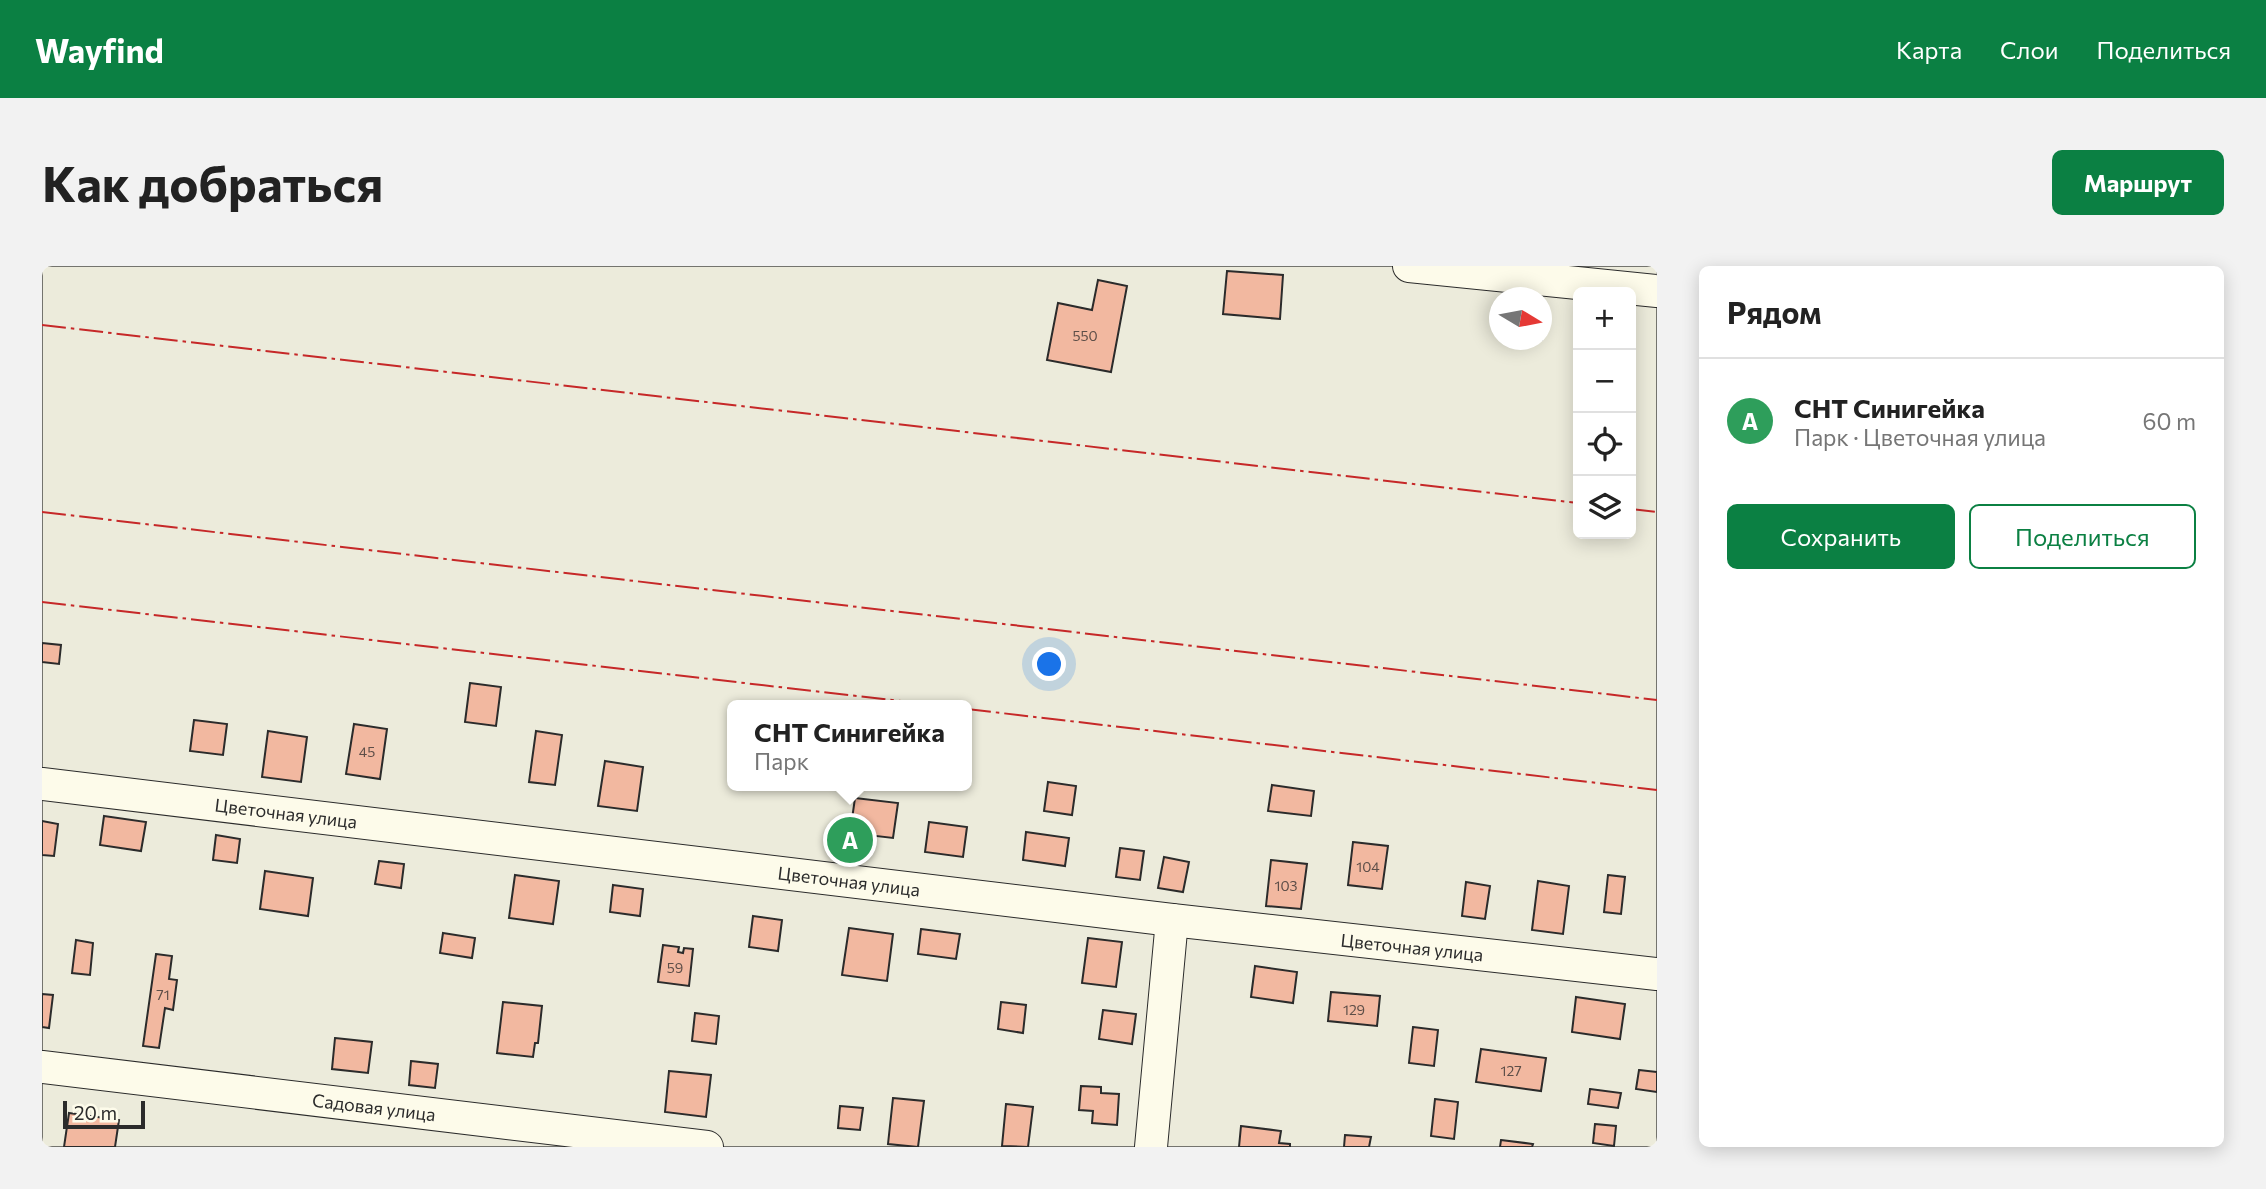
<!DOCTYPE html>
<html lang="ru">
<head>
<meta charset="utf-8">
<style>
  body { margin:0; font-family:Commissioner,sans-serif; background:#f2f2f2; color:#222 }
  .controls { position:absolute; right:21px; top:21px; display:grid; overflow:hidden; border-radius:10px; box-shadow:0 4px 18px #0003 }
  .controls button { width:63px; height:63px; display:grid; place-items:center; padding:0; border:0; border-bottom:2px solid #e0e0e0; background:#fff; color:#222; font:35px sans-serif }
  .compass { position:absolute; left:1447px; top:21px; width:63px; height:63px; border-radius:50%; background:#fff; box-shadow:0 4px 18px #0003; rotate:100deg }
  .scale { position:absolute; left:21px; bottom:18px; width:82px; box-sizing:border-box; padding-left:7px; border:4px solid #2b2b2b; border-top:0; font-size:19px; line-height:24px; white-space:nowrap; color:#2b2b2b; -webkit-text-stroke:5px #fdfbea; paint-order:stroke }
  .you { position:absolute; left:1008px; top:399px; width:24px; height:24px; margin:-18px; border:5px solid #fff; border-radius:50%; background:#1a73e8; box-shadow:0 0 0 10px #1a73e833 }
  .badge { display:grid; place-items:center; width:46px; height:46px; border-radius:50%; background:#0b8043; color:#fff; font-size:23px; font-weight:700 }
  .pin { position:absolute; translate:-50% -50%; border:4px solid #fff; box-shadow:0 2px 7px #0006 }
  .popup { position:absolute; left:685px; top:434px; width:245px; height:91px; box-sizing:border-box; display:grid; place-content:center; border-radius:10px; background:#fff; filter:drop-shadow(0 2px 5px #0005); font-size:23px; white-space:nowrap; color:#767676 }
  .popup b { font-size:26px; color:#222 }
  .popup::after { content:''; position:absolute; left:50%; top:100%; margin-left:-14px; border:14px solid transparent; border-top-color:#fff }
  .list { margin:0; padding:0; list-style:none }
  h2 { display:flex; justify-content:space-between; align-items:center; height:91px; margin:0; padding:0 28px; font-size:30px }
  h2 small { font-size:23px; font-weight:400; color:#767676 }
  .list li { display:grid; grid-template-columns:46px 1fr auto; gap:21px; align-items:center; box-sizing:border-box; height:126px; padding:0 28px; border-top:2px solid #e0e0e0 }
  .list b { display:block; font-size:26px; white-space:nowrap }
  .list p { margin:0; font-size:23px; white-space:nowrap; color:#767676 }
  .list em { font-size:23px; font-style:normal; color:#767676 }
  .actions { display:flex; gap:14px; padding:21px 28px }
  .actions a { flex:1; padding:16px 0; border:2px solid #0b8043; border-radius:10px; text-align:center; font-size:24px; color:#0b8043 }
  .actions .main { background:#0b8043; color:#fff }
  .icon { flex:none; width:38px; height:38px; fill:none; stroke:currentColor; stroke-width:2; stroke-linecap:round; stroke-linejoin:round }
  .map { position:relative; flex:none; width:1615px; height:881px; overflow:hidden; border-radius:10px }
  header { display:flex; align-items:center; gap:42px; box-sizing:border-box; height:98px; padding:0 35px; background:#0b8043; color:#fff }
  header strong { font-size:33px }
  nav { display:flex; gap:38px; margin-inline-start:auto; font-size:24px }
  .intro { display:flex; align-items:center; justify-content:space-between; box-sizing:border-box; height:168px; padding:0 42px }
  h1 { margin:0; font-size:49px }
  .button { padding:18px 32px; border-radius:10px; background:#0b8043; color:#fff; font-size:24px; font-weight:700 }
  main { display:flex; gap:42px; padding:0 42px }
  aside { flex:1; background:#fff; border-radius:10px; box-shadow:0 4px 18px #0003 }
  .map>svg:first-child { display:block }
  .green { fill:#ecebdb; stroke:#74746e; stroke-width:2; fill-rule:evenodd }
  .building { fill:#f2b8a0; stroke:#2b2b2b; stroke-width:2 }
  .lines { fill:none; stroke-linecap:round; stroke-linejoin:round }
  .minor-casing { stroke:#2b2b2b; stroke-width:34 }
  .minor { stroke:#fdfbea; stroke-width:32 }
  .power { stroke:#c62828; stroke-width:2; stroke-dasharray:24 5 3.5 5; stroke-linecap:butt }
  .labels { text-anchor:middle; dominant-baseline:central; stroke-width:5; stroke-linejoin:round; paint-order:stroke }
  .number-label { font-size:14px; fill:#5d4e48 }
  .street-label { font-size:18px; fill:#2b2b2b; stroke:#fdfbea }
</style>
</head>
<body>
<header>
<strong>Wayfind</strong>
<nav><a>Карта</a><a>Слои</a><a>Поделиться</a></nav>
</header>
<div class="intro"><h1>Как добраться</h1><a class="button">Маршрут</a></div>
<main>
<div class="map">
<svg width="1615" height="881" viewBox="0 0 1615 881">
  <rect width="100%" height="100%" fill="#fdfbea"/>
  <path class="green" d="M0,0h1615v881h-1615zM1536,26h53v242h-53zM1458,32h42v42h-42zM691,439h234v81h-234z"/>
  <g class="building">
    <polygon points="1185,5 1241,9 1238,53 1181,48"/>
    <polygon points="1056,14 1085,20 1069,106 1005,94 1016,37 1050,44"/>
    <polygon points="0,377 19,379 17,398 0,396"/>
    <polygon points="428,417 459,421 454,460 423,456"/>
    <polygon points="152,454 185,458 181,489 148,485"/>
    <polygon points="312,458 345,463 338,513 304,508"/>
    <polygon points="226,465 265,471 259,516 220,511"/>
    <polygon points="494,465 520,469 513,519 487,516"/>
    <polygon points="563,495 601,501 595,545 556,540"/>
    <polygon points="1006,516 1034,520 1030,549 1002,545"/>
    <polygon points="1230,519 1272,525 1269,550 1226,545"/>
    <polygon points="813,532 856,537 851,572 808,567"/>
    <polygon points="62,550 104,556 99,585 58,579"/>
    <polygon points="0,555 16,558 12,590 0,589"/>
    <polygon points="887,556 925,561 921,591 883,586"/>
    <polygon points="984,566 1027,572 1023,600 981,594"/>
    <polygon points="174,569 198,573 195,597 171,594"/>
    <polygon points="1311,576 1346,580 1340,623 1306,619"/>
    <polygon points="1078,582 1102,585 1098,614 1074,611"/>
    <polygon points="1122,591 1147,596 1141,626 1116,622"/>
    <polygon points="1229,594 1265,598 1259,643 1224,640"/>
    <polygon points="337,595 362,598 359,622 333,618"/>
    <polygon points="223,605 271,612 266,650 218,643"/>
    <polygon points="473,609 517,615 511,658 467,652"/>
    <polygon points="1566,609 1583,611 1579,648 1562,646"/>
    <polygon points="1496,615 1527,620 1521,668 1490,664"/>
    <polygon points="1424,616 1448,620 1443,653 1420,650"/>
    <polygon points="571,619 601,623 598,650 568,646"/>
    <polygon points="711,650 740,654 736,685 707,681"/>
    <polygon points="807,662 851,668 845,715 800,709"/>
    <polygon points="879,663 918,668 914,693 876,688"/>
    <polygon points="401,667 433,672 430,692 398,687"/>
    <polygon points="1046,672 1080,676 1074,721 1040,717"/>
    <polygon points="34,674 51,677 48,709 30,707"/>
    <polygon points="621,679 637,681 636,686 641,687 642,682 651,683 647,720 616,716"/>
    <polygon points="114,688 130,690 127,713 135,714 131,744 123,742 117,782 101,780"/>
    <polygon points="1213,700 1255,706 1251,737 1209,731"/>
    <polygon points="1289,726 1338,730 1335,760 1286,755"/>
    <polygon points="0,728 11,729 7,762 0,761"/>
    <polygon points="1534,731 1583,738 1578,773 1530,766"/>
    <polygon points="461,736 500,740 496,777 493,777 491,791 455,787"/>
    <polygon points="959,736 984,739 981,767 956,763"/>
    <polygon points="1061,744 1094,748 1090,778 1057,773"/>
    <polygon points="653,747 677,750 674,778 650,775"/>
    <polygon points="1371,761 1396,764 1392,800 1367,797"/>
    <polygon points="293,772 330,776 326,807 290,803"/>
    <polygon points="1439,783 1504,792 1499,825 1434,816"/>
    <polygon points="369,795 396,798 393,822 367,819"/>
    <polygon points="1597,804 1615,806 1615,826 1594,823"/>
    <polygon points="627,805 669,809 664,851 623,846"/>
    <polygon points="1039,820 1059,821 1059,827 1077,828 1075,859 1050,857 1051,845 1037,844"/>
    <polygon points="1548,823 1579,827 1576,842 1546,838"/>
    <polygon points="851,832 882,835 876,881 846,878"/>
    <polygon points="1393,833 1416,836 1412,873 1389,870"/>
    <polygon points="964,838 991,841 986,881 960,880"/>
    <polygon points="798,840 821,842 818,864 796,862"/>
    <polygon points="27,847 77,854 73,881 22,881"/>
    <polygon points="1553,858 1574,860 1572,880 1551,877"/>
    <polygon points="1199,860 1239,865 1237,877 1248,878 1248,881 1197,881"/>
    <polygon points="1303,869 1329,871 1327,881 1302,881"/>
    <polygon points="1459,874 1491,878 1490,881 1458,881"/>
  </g>
  <g class="lines">
    <defs>
      <g id="minor">
        <polyline points="1367,0 1615,25"/>
        <polyline points="0,518 1130,654 1615,708"/>
        <polyline points="0,801 665,881"/>
        <polyline points="1109,881 1130,654"/>
      </g>
    </defs>
    <use href="#minor" class="minor-casing"/>
    <use href="#minor" class="minor"/>
    <g class="power">
      <polyline points="0,59 1536,237"/>
      <polyline points="1589,243 1615,246"/>
      <polyline points="0,246 1615,434"/>
      <polyline points="0,336 893,439"/>
      <polyline points="925,443 1615,524"/>
    </g>
  </g>
  <g class="labels">
    <g class="number-label">
      <text x="1043" y="69">550</text>
      <text x="325" y="485">45</text>
      <text x="1326" y="600">104</text>
      <text x="1244" y="619">103</text>
      <text x="633" y="701">59</text>
      <text x="121" y="728">71</text>
      <text x="1312" y="743">129</text>
      <text x="1469" y="804">127</text>
    </g>
    <g class="street-label">
      <text transform="translate(244 547) rotate(7)">Цветочная улица</text>
      <text transform="translate(807 615) rotate(7)">Цветочная улица</text>
      <text transform="translate(1370 681) rotate(6)">Цветочная улица</text>
      <text transform="translate(332 841) rotate(7)">Садовая улица</text>
    </g>
  </g>
</svg>
<div class="controls">
<button>+</button>
<button>−</button>
<button><svg class="icon" aria-label="locate" viewBox="0 0 24 24"><circle cx="12" cy="12" r="6"/><path d="M12 2v4M12 18v4M2 12h4M18 12h4"/></svg></button>
<button><svg class="icon" aria-label="layers" viewBox="0 0 24 24"><path d="M12 4l9 5-9 5-9-5zM3 14l9 5 9-5"/></svg></button>
</div>
<svg class="compass" viewBox="-18 -18 36 36"><path d="M0-13l5 13h-10z" fill="#e53935"/><path d="M0 13l5-13h-10z" fill="#767676"/></svg>
<div class="scale">20 m</div>
<div class="you"></div>
<div class="pin badge" style="left:808px;top:574px;background:#2e9e5b">A</div>
<div class="popup"><b>СНТ Синигейка</b>Парк</div>
</div>
<aside>
<h2>Рядом<small></small></h2>
<ul class="list">
<li><span class="badge" style="background:#2e9e5b">A</span><div><b>СНТ Синигейка</b><p>Парк · Цветочная улица</p></div><em>60 m</em></li>
</ul>
<div class="actions"><a class="main">Сохранить</a><a>Поделиться</a></div>
</aside>
</main>
</body>
</html>
